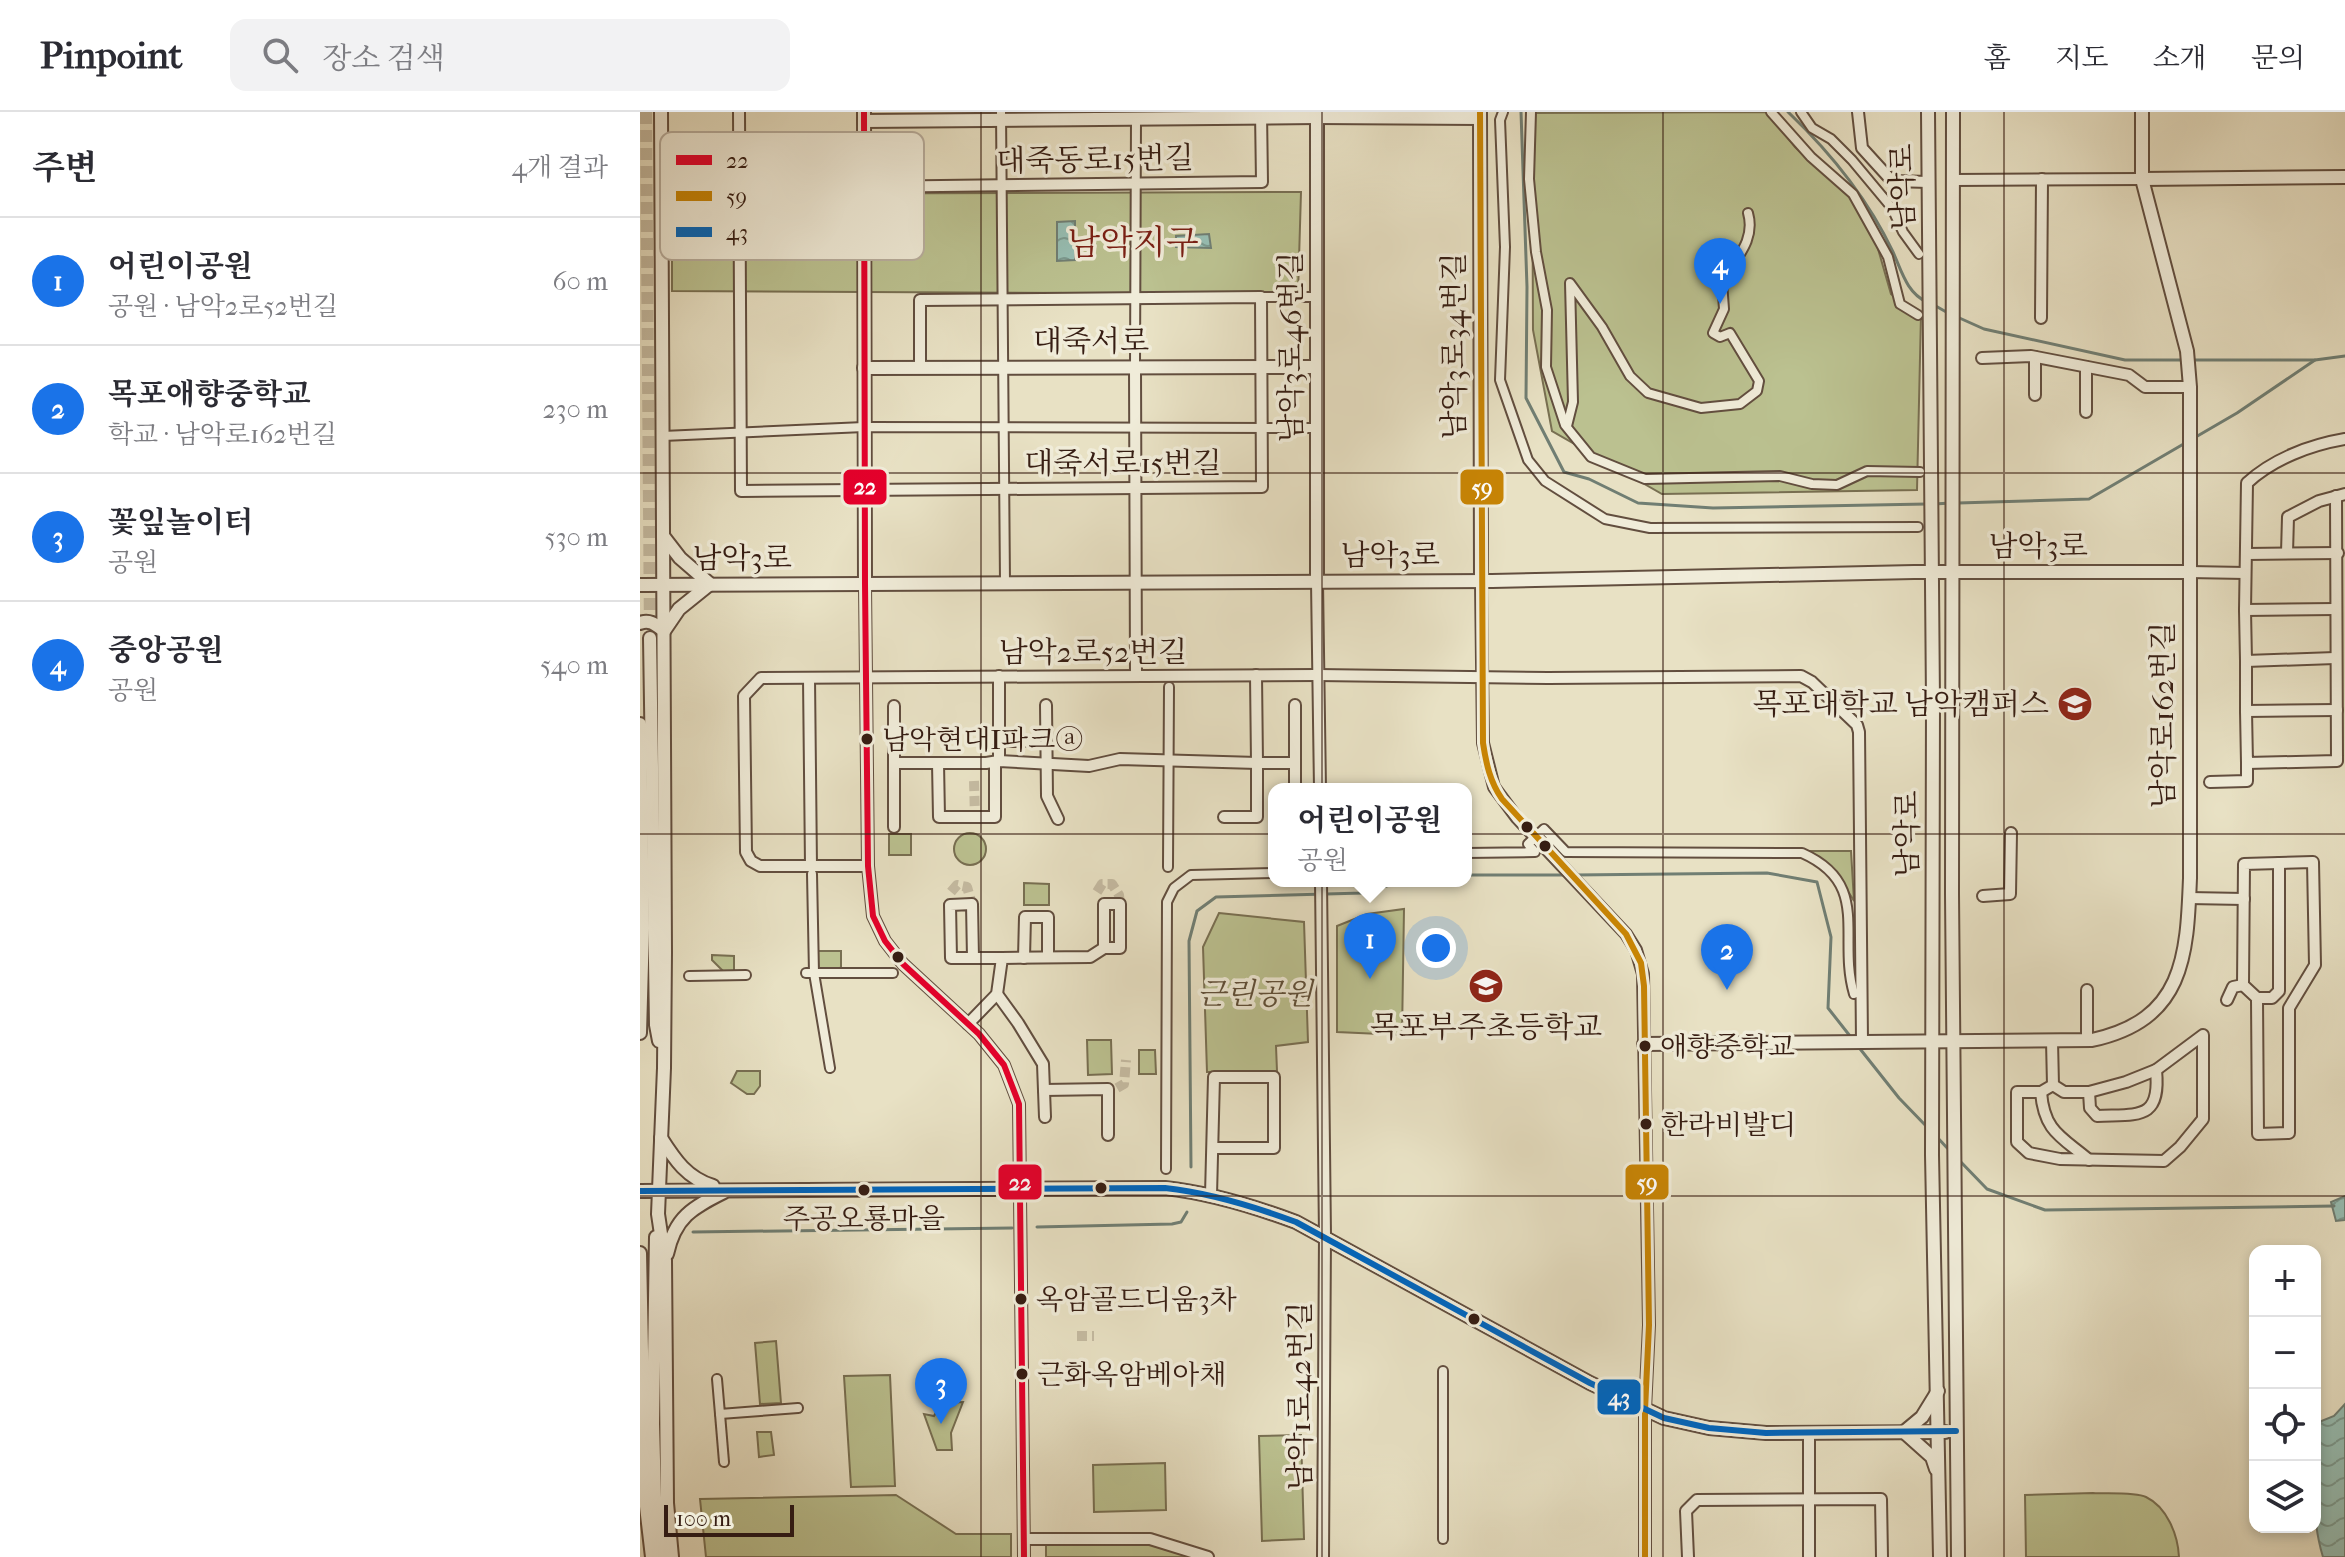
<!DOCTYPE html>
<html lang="ko">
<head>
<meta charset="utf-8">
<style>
  body { margin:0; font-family:"IM FELL French Canon","Noto Serif KR",serif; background:#f2f2f3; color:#2b2b33 }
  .controls { position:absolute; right:24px; bottom:24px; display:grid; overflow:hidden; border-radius:16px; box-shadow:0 4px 12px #0003 }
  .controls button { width:72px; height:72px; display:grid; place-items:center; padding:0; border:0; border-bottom:2px solid #e1e1e2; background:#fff; color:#2b2b33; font:40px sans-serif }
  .scale { position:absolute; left:24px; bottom:20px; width:130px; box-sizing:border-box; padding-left:8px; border:4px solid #361d13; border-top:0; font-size:22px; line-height:28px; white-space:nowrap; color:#361d13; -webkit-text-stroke:6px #f0ecd9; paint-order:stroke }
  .you { position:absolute; left:796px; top:836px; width:28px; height:28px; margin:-20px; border:6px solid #fff; border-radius:50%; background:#1a73e8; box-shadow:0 0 0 12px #1a73e833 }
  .badge { display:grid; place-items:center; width:52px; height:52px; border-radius:50%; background:#1a73e8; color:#fff; font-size:26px; font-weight:700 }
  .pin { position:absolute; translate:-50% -66px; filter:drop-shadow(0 2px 4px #0008) }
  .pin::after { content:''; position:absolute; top:42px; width:28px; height:24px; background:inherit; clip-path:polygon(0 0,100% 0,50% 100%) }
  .popup { position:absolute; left:628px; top:671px; width:204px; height:104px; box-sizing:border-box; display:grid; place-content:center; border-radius:16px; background:#fff; filter:drop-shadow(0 2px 6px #0005); font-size:26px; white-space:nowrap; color:#7c7c81 }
  .popup b { font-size:30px; color:#2b2b33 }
  .popup::after { content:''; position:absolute; left:50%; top:100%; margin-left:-16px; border:16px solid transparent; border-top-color:#fff }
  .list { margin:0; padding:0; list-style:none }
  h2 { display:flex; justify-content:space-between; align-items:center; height:104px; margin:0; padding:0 32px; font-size:34px }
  h2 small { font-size:26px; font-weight:400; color:#7c7c81 }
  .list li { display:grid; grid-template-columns:52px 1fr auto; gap:24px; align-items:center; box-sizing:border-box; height:128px; padding:0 32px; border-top:2px solid #e1e1e2 }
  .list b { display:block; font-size:30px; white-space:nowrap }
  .list p { margin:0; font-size:26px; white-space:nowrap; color:#7c7c81 }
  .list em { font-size:26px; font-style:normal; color:#7c7c81 }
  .icon { flex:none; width:44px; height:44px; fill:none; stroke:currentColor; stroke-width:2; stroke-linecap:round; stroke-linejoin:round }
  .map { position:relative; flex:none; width:1705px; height:1445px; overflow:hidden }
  header { display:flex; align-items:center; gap:48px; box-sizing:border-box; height:112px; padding:0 40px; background:#fff; border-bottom:2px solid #e1e1e2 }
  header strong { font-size:38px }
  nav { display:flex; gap:44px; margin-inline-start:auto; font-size:28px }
  .search { width:560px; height:72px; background:#f2f2f3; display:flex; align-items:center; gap:20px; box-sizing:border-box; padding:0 28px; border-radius:16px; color:#7c7c81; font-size:30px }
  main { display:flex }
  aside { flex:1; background:#fff }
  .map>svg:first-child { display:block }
  .park { fill:#bbc190; stroke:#786f52; stroke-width:2 }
  .water { fill:url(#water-waves); stroke:#707e73; stroke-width:2 }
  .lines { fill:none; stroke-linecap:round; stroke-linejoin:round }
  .stream { stroke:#707e73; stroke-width:3 }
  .minor-tunnel { stroke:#c4baa1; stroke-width:10; stroke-dasharray:10 5; stroke-linecap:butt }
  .tertiary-tunnel { stroke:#c4baa1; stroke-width:12; stroke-dasharray:12 6; stroke-linecap:butt }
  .pedestrian-casing { stroke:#624e3f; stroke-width:12 }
  .minor-casing { stroke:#624e3f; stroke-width:14 }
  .tertiary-casing { stroke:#624e3f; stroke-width:16 }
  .pedestrian { stroke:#f0ecd9; stroke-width:8 }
  .minor { stroke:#f0ecd9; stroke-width:10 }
  .tertiary { stroke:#f0ecd9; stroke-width:12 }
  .bus-1-casing { stroke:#f0ecd9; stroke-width:12 }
  .bus-2-casing { stroke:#f0ecd9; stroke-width:12 }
  .bus-3-casing { stroke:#f0ecd9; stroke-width:12 }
  .bus-1 { stroke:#e4002b; stroke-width:6 }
  .bus-2 { stroke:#c78405; stroke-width:6 }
  .bus-3 { stroke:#0065bd; stroke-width:6 }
  .grid { fill:none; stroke:#361d13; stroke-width:2; stroke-opacity:0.55 }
  .bus-dot { fill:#361d13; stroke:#f0ecd9; stroke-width:3 }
  .labels { text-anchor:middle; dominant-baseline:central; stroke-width:7; stroke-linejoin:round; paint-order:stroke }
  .bus-label { font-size:28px; fill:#361d13; stroke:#f0ecd9; text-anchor:start }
  .street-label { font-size:30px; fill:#361d13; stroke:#f0ecd9 }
  .poi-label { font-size:30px; fill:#361d13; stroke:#f0ecd9; text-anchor:end }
  .park-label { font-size:30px; font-style:italic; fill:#5e4e38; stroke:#f0ecd9 }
  .quarter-label { font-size:34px; fill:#7a1f14; stroke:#f0ecd9 }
  .key { fill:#f0ecd9; stroke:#b8ae9e; stroke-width:2 }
  .key-label { font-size:22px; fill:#361d13 }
  .line-badge { stroke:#f0ecd9; stroke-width:3 }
  .badge-label { font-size:22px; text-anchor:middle; font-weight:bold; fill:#fff }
</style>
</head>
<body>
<header>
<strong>Pinpoint</strong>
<div class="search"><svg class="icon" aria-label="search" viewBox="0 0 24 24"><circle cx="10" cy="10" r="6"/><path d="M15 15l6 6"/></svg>장소 검색</div>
<nav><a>홈</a><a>지도</a><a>소개</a><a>문의</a></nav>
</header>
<main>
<aside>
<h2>주변<small>4개 결과</small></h2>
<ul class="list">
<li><span class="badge">1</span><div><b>어린이공원</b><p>공원 · 남악2로52번길</p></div><em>60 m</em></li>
<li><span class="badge">2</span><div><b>목포애향중학교</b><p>학교 · 남악로162번길</p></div><em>230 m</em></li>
<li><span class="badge">3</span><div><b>꽃잎놀이터</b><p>공원</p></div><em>530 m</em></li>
<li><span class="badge">4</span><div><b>중앙공원</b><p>공원</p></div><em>540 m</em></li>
</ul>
</aside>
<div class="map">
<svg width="1705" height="1445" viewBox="0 0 1705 1445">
  <defs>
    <pattern id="water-waves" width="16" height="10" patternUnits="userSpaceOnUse" patternTransform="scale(2)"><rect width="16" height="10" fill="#97beb3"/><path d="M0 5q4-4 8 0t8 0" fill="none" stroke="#7c9a90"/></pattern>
  </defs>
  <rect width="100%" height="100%" fill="#e8e1c4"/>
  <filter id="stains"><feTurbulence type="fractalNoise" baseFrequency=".0025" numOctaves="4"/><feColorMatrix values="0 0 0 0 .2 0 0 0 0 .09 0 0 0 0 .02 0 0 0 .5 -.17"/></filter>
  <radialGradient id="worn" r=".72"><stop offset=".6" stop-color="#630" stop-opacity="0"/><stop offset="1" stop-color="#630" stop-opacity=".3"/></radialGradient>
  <g class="park">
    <polygon points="1128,0 1155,35 1228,102 1251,182 1281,202 1277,378 1022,382 912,319 893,218 892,1"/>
    <polygon points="661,80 658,182 32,179 32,82"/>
    <circle cx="330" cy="737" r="16"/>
    <rect x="249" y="722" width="22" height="21"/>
    <path d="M1163,739h48l3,50c-17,-28 -21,-35 -51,-50z"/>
    <polygon points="384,771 409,772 409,793 384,793"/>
    <polygon points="764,797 762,923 697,920 697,814 727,802"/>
    <polygon points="579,801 664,810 668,930 636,934 637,959 567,960 563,835"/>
    <polygon points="177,839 201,839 201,855 197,859 182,859 178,855"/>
    <polygon points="72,843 94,844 94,859 83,859 72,848"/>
    <polygon points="447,928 471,928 472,962 448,963"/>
    <polygon points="499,938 515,938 516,962 499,962"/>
    <polygon points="97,959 120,959 120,974 114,982 107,982 91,971"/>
    <polygon points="136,1229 141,1291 120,1292 115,1231"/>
    <polygon points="250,1263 255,1374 211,1375 204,1264"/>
    <polygon points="323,1290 311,1321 312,1338 297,1338 284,1302 294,1304 301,1291"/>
    <polygon points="117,1320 131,1320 134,1343 119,1345"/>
    <polygon points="661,1323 664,1427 622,1429 619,1324"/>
    <polygon points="525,1351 526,1398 454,1400 453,1353"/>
    <path d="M1453,1381c13,1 42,-1 53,4 21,10 32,38 33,60h-153l-1,-62z"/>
    <polygon points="256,1383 316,1422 371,1422 371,1445 66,1445 60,1387"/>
    <polygon points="406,1430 520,1432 561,1445 406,1445"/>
  </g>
  <g class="water">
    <polygon points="435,109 435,148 417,149 417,110"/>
    <rect x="142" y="117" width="33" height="25"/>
    <polygon points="569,122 571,136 536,135 536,124"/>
    <polygon points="1705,1084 1705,1108 1696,1109 1691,1090"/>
    <path d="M1705,1292v153h-22c-12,-38 -11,-95 -4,-135l15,-6z"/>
  </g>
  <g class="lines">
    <g class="stream">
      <polyline points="881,0 887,175 886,286 924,360 949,367 998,391 1073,396 1287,392"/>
      <path d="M1148,0c43,41 80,87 105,140 9,20 14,41 34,50"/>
      <polyline points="1294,193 1308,201"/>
      <polyline points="1315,204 1344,217 1485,248 1545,248"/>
      <polyline points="1553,248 1675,248 1705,244"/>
      <polyline points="1554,326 1597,301 1675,248"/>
      <polyline points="1318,391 1449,387 1547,330"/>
      <polyline points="1294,392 1311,391"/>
      <polyline points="826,763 926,763"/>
      <polyline points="934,763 1127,761 1177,770 1191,825 1188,896 1210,924"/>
      <polyline points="1217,933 1259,986 1288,1016"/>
      <polyline points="1296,1024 1310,1039"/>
      <polyline points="1318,1047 1347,1077 1405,1098 1694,1094"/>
      <polyline points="551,1055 549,829 557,799 576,785 723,781 763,769"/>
      <polyline points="397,1115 532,1112 541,1110 547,1100"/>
      <polyline points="53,1120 372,1116"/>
    </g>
    <g class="minor-tunnel">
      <polyline points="334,669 335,705"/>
      <polyline points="311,780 317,773 327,775 332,792"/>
      <polyline points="457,780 462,772 472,772 479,783 480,792"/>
      <polyline points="477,976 484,972 486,948"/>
      <polyline points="437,1224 454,1224"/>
    </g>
    <polyline class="tertiary-tunnel" points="6,0 10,526"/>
    <defs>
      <g id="pedestrian">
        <polyline points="361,0 365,471"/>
        <polyline points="863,0 860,8 865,135 860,268 888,348 905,369 965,407 1010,416 1278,415"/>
        <polyline points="891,0 889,67 896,140 907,198 906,255 925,313 951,345 1005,367 1140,364 1172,372 1197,373 1227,359 1280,360"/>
        <polyline points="1131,0 1171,45 1213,82 1248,145 1260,192 1278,203"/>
        <polyline points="1161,0 1172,16 1191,27 1212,48 1252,96 1263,120 1279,142"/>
        <polyline points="621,185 677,185"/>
        <polyline points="495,254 496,7"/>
        <path d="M927,314l6,-24 -3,-119 32,44 28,49 18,17 53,15 39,-4 17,-13 2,-10 -29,-48 -10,4 -7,-4 11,-24 -2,-27c13,-23 34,-41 26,-69"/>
        <polyline points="23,324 224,315 677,316"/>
        <path d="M826,741l69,-1 -7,-8 16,-15 22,23 236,1c70,31 35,84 52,141"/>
        <polyline points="528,755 529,575"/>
        <polyline points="172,762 174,861 190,956"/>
        <polyline points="166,861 253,861"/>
        <polyline points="49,864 106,863"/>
        <polyline points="526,1057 527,790 534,776 551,763 634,761"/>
        <polyline points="803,1259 803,1427"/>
        <polyline points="77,1267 80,1302 158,1296"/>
        <polyline points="80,1302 84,1350"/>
      </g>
      <g id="minor">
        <polyline points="99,0 101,379 622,375 621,185 280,188 280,256"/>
        <polyline points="1218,0 1222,36 1252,69 1289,70"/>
        <polyline points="1314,68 1502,67"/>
        <polyline points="224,75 622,70 621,0"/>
        <polyline points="1401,206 1402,67"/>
        <polyline points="1395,245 1395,283"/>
        <polyline points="1342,246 1391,244 1489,263 1505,275 1550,275"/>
        <polyline points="495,254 496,563"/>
        <polyline points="1446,255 1446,300"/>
        <polyline points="1647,441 1648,405 1679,389 1705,382"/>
        <polyline points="1607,442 1698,441"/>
        <polyline points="1549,460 1605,461"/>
        <polyline points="841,469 843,631 854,675 877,706 986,822 996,838 1003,862 1009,1213 1005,1298 1005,1445"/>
        <polyline points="677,470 680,677"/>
        <polyline points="225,472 228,754 233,804 245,829 263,852 339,922 364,953 379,992 384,1445"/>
        <path d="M1695,497l-90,1 2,-127c26,-24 63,-38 98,-44"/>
        <polyline points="1605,498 1606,549 1695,546"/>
        <polyline points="1606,549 1606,599 1697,598"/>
        <polyline points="169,566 171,754"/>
        <polyline points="406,593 407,684 418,707"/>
        <polyline points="655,593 655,651"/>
        <polyline points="254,594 254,715"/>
        <polyline points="1606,599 1607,651 1697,649 1696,384"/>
        <polyline points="359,629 388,629"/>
        <polyline points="359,649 359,564"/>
        <polyline points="254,651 346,651 359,649 449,654 480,647 617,651 616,563"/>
        <polyline points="298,651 299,705 355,705 355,650"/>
        <polyline points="1570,670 1607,669 1607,651"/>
        <polyline points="584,705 617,705 617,651 655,651 655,677"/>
        <polygon points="1673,750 1675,853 1649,896 1649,1021 1618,1022 1617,886 1603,873 1604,752"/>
        <polyline points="228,754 120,754 111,749 106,740 104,584 121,566 678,563 908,566 1161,564 1172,570 1217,613 1219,620 1222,929"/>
        <polyline points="681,769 685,1124 683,1445"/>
        <polyline points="1343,784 1370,782 1371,721"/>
        <polyline points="1549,786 1604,787"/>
        <polyline points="333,846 332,792 310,793 311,846 362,846"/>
        <polyline points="384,846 385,805 408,805 408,845"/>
        <polyline points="357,882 378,911 403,952 405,1005"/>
        <polyline points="1617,886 1632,886 1639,879 1639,751"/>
        <polyline points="1587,888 1593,875 1603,873"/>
        <polyline points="328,912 357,882 362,846 450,845 464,836 480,836 480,792 464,792 464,836"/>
        <polyline points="1447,928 1447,878"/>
        <polyline points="1412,929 1413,973 1401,980 1377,980 1377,1030 1389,1041 1420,1047 1524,1049 1540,1035 1563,1007 1563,923 1516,958 1486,970 1449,980 1424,980 1413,973"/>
        <polyline points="404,978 468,977 468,1023"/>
        <path d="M1401,980c3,40 21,45 48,68"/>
        <path d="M1449,980l1,16 7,8c41,-2 64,5 59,-46"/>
        <polyline points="571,1083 574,965 634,965 634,1036 574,1036"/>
        <polyline points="1169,1321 1169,1445"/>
        <polyline points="384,1427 510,1427 568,1445"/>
        <polyline points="1048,1445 1046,1399 1057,1388 1241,1387 1242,1445"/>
      </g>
      <g id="tertiary">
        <polyline points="21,0 25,840 24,956 18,1102 25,1149 27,1391 32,1445"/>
        <polyline points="224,0 225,472"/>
        <polyline points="677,0 677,470"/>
        <polyline points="840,0 841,469"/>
        <polyline points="1288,0 1293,590 1292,1043 1300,1445"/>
        <polyline points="1313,0 1312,782 1318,1445"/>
        <polyline points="224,9 677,5 840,6"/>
        <polyline points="1502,67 1705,65"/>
        <polyline points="224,256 677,255"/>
        <polyline points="0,473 852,469 1274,460 1549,460"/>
        <path d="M0,511c10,-4 16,2 24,8l15,-22 31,-25 -30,-26 -17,-22"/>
        <polyline points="10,526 16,913 19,929"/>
        <polyline points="0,612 3,816 0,921"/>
        <path d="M1004,932l448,-4c92,-20 95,-83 98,-162v-491l-3,-36 -45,-172v-67"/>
        <path d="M21,1026c14,22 26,40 52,48"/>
        <path d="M0,1079l525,-3c46,5 88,18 131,34l294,161 74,35 45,10 57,5 179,-1"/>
        <polyline points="16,1125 13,1312 15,1386 22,1445"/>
        <polyline points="0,1141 5,1386 12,1445"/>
        <path d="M27,1142c8,-37 25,-46 57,-62"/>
        <polyline points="1296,1357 1292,1345 1264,1320 1282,1305 1298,1279"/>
      </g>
    </defs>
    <use href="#pedestrian" class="pedestrian-casing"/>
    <use href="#minor" class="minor-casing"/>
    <use href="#tertiary" class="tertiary-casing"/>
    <use href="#pedestrian" class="pedestrian"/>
    <use href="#minor" class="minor"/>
    <use href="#tertiary" class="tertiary"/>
    <defs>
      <polyline id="bus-1" points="224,0 225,472 228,754 233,804 245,829 263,852 339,922 364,953 379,992 384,1445"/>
      <path id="bus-2" d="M840,0l3,631c3,20 7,39 19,56l124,135 15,29 3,23 5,339 -4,85v147"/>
      <path id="bus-3" d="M0,1079l525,-3c46,5 88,18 131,34l294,161 74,35 45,10 57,5 190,-2"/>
    </defs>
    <use href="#bus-1" class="bus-1-casing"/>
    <use href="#bus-2" class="bus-2-casing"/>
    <use href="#bus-3" class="bus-3-casing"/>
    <use href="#bus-1" class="bus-1"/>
    <use href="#bus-2" class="bus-2"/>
    <use href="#bus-3" class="bus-3"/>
  </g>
  <path class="grid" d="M341,0v1445M682,0v1445M1023,0v1445M1364,0v1445M0,361h1705M0,722h1705M0,1084h1705"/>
  <defs>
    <symbol id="university-disc" viewBox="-11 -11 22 22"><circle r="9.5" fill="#8f2418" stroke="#f0ecd9"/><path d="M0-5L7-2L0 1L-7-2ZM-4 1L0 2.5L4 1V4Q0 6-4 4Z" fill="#fff"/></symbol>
    <symbol id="school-disc" viewBox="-11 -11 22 22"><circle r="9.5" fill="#8f2418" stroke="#f0ecd9"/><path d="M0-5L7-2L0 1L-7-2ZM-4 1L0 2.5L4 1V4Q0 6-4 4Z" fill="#fff"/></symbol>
  </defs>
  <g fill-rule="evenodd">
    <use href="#university-disc" x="1415" y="572" width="40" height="40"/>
    <use href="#school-disc" x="826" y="854" width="40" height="40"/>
  </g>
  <g class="bus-dot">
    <circle cx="227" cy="627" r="7"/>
    <circle cx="887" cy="715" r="7"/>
    <circle cx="905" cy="734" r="7"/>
    <circle cx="258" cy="845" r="7"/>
    <circle cx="1005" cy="934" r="7"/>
    <circle cx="1006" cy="1012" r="7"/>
    <circle cx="461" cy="1076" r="7"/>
    <circle cx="224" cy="1078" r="7"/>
    <circle cx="381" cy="1187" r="7"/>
    <circle cx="834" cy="1207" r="7"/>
    <circle cx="382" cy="1262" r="7"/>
  </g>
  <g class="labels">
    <g class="bus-label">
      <text x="242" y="627">남악현대I파크ⓐ</text>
      <text x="1020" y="934">애향중학교</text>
      <text x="1021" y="1012">한라비발디</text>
      <text x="224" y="1106" text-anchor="middle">주공오룡마을</text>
      <text x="396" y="1187">옥암골드디움3차</text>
      <text x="397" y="1262">근화옥암베아채</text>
    </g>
    <g class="street-label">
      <text transform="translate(455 48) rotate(-1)">대죽동로15번길</text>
      <text transform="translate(1263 75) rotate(-91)">남악로</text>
      <text x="451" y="229">대죽서로</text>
      <text transform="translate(814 234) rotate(-90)">남악3로34번길</text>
      <text transform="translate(651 235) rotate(-90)">남악3로46번길</text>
      <text x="483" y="351">대죽서로15번길</text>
      <text x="1398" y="434">남악3로</text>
      <text x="750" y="443">남악3로</text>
      <text x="102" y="446">남악3로</text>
      <text x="453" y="540">남악2로52번길</text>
      <text transform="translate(1523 603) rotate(-90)">남악로162번길</text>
      <text transform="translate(1267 722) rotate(-90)">남악로</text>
      <text transform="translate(660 1284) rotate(-90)">남악1로42번길</text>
    </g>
    <g class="poi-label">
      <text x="1409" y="592">목포대학교 남악캠퍼스</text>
      <text x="846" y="915" text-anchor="middle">목포부주초등학교</text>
    </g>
    <g class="park-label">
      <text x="615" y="882">근린공원</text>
    </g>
    <g class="quarter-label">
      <text x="493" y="131">남악지구</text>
    </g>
  </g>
  <rect x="20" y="20" width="264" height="128" rx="12" class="key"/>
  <rect x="36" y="43" width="36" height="10" fill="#e4002b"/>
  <rect x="36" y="79" width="36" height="10" fill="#c78405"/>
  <rect x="36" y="115" width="36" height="10" fill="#0065bd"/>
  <g class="key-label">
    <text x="86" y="56">22</text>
    <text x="86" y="92">59</text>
    <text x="86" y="128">43</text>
  </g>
  <g class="line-badge">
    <rect x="202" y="356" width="46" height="38" rx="8" fill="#e4002b"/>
    <rect x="819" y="356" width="46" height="38" rx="8" fill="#c78405"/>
    <rect x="984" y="1051" width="46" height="38" rx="8" fill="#c78405"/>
    <rect x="357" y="1051" width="46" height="38" rx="8" fill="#e4002b"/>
    <rect x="956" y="1266" width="46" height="38" rx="8" fill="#0065bd"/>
  </g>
  <g class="badge-label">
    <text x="225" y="382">22</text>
    <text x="842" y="383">59</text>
    <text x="1007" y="1078">59</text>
    <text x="380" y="1078">22</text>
    <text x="979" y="1293">43</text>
  </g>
  <rect width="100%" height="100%" filter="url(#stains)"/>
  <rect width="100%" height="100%" fill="url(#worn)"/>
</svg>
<div class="controls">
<button>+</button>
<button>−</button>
<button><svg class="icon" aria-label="locate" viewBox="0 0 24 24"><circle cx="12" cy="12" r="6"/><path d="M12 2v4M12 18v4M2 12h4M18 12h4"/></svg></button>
<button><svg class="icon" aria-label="layers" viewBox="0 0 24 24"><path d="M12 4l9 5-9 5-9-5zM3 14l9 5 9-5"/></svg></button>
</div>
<div class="scale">100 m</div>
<div class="you"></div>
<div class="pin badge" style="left:730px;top:867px">1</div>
<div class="popup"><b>어린이공원</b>공원</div>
<div class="pin badge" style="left:1087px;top:878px">2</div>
<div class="pin badge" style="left:301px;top:1312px">3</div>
<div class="pin badge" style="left:1080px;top:192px">4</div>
</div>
</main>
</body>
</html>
